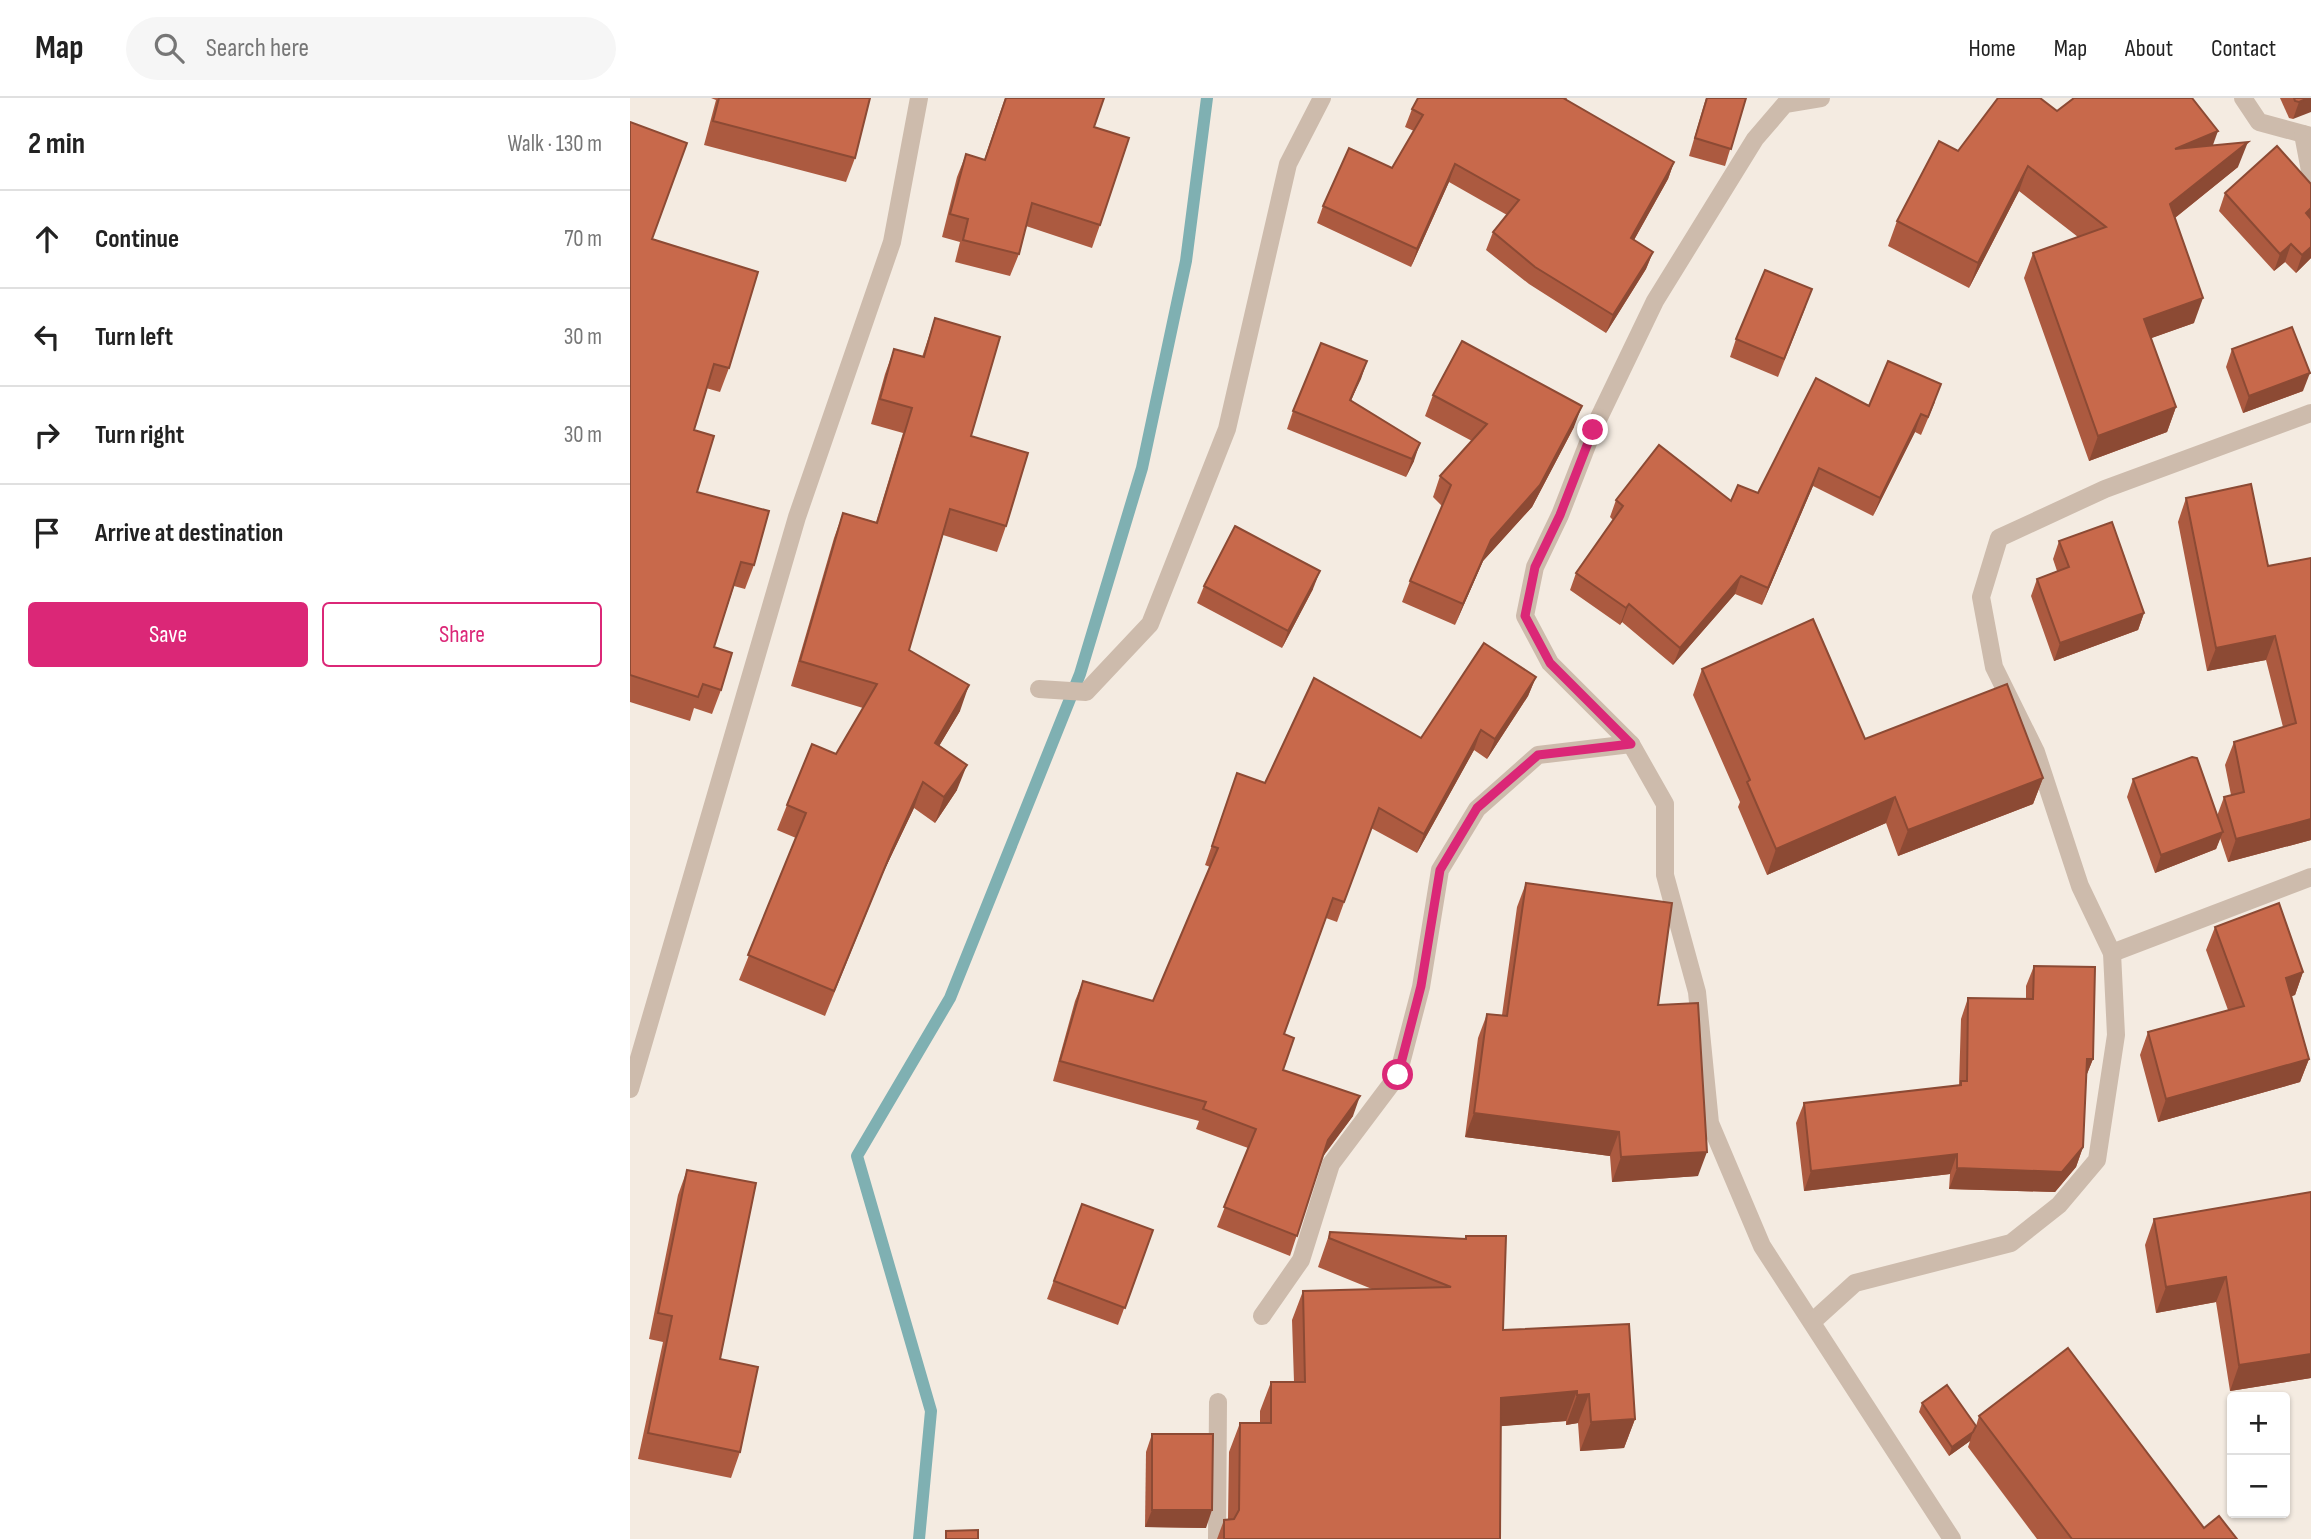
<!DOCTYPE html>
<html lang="en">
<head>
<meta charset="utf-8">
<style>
  body { margin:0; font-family:"Sofia Sans Condensed",sans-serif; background:#f6f6f6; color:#222 }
  .controls { position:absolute; right:21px; bottom:21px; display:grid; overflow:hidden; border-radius:7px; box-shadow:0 2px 5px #0004 }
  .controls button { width:63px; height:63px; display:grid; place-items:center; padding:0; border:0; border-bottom:2px solid #e0e0e0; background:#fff; color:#222; font:35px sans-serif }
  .stop { position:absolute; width:21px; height:21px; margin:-16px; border:5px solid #db2777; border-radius:50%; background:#fff }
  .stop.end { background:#db2777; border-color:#fff; box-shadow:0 2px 7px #0008 }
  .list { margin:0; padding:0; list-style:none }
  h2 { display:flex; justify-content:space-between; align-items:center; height:91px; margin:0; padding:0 28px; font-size:30px }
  h2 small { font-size:23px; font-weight:400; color:#767676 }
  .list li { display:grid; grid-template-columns:46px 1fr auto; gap:21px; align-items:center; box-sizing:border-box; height:98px; padding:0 28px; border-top:2px solid #e0e0e0 }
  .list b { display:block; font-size:26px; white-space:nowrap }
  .list em { font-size:23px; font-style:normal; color:#767676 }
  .actions { display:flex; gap:14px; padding:21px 28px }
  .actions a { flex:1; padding:16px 0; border:2px solid #db2777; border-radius:7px; text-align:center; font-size:24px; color:#db2777 }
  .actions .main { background:#db2777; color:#fff }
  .icon { flex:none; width:38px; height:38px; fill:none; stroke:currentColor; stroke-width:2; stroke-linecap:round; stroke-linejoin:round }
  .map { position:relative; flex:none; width:1681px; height:1441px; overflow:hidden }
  header { display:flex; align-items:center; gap:42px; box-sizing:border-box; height:98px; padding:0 35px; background:#fff; border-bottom:2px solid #e0e0e0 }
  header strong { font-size:33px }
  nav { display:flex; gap:38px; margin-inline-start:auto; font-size:24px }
  .search { width:490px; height:63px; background:#f6f6f6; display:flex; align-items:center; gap:18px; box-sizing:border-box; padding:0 24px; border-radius:38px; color:#767676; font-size:26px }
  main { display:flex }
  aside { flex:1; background:#fff }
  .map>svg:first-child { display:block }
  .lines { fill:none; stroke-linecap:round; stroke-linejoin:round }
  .stream { stroke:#7fb0b2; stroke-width:12 }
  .minor { stroke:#cdbbac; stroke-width:18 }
  .wall { fill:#ac5a40 }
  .shaded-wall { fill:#8c4a34 }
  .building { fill:#c8694b; stroke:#8c4a34; stroke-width:2 }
  .route { stroke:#db2777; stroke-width:9 }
</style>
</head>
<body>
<header>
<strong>Map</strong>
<div class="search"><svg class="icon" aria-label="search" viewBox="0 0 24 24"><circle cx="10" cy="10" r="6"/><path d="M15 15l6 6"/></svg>Search here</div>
<nav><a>Home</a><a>Map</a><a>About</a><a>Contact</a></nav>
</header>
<main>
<aside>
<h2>2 min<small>Walk · 130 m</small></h2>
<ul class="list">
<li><svg class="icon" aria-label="ahead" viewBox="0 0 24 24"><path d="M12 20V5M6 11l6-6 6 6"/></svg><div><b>Continue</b></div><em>70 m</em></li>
<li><svg class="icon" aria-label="left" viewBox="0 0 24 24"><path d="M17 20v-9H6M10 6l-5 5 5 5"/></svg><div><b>Turn left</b></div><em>30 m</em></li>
<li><svg class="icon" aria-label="right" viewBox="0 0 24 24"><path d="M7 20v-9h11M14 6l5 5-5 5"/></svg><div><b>Turn right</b></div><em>30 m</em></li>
<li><svg class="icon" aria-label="arrive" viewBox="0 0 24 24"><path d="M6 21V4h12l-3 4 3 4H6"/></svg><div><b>Arrive at destination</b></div></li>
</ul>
<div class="actions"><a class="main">Save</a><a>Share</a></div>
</aside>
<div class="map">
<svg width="1681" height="1441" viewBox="0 0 1681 1441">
  <rect width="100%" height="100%" fill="#f4ebe1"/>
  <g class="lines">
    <polyline class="stream" points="289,1441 301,1313 227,1058 320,900 450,576 512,370 556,163 577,0"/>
    <g class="minor">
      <polyline points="1191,0 1155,6 1125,41 1025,203 963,332 930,417 905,469 895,518 920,565 1001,646 1035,706 1035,777 1067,894 1080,1025 1132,1148 1322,1441"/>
      <polyline points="1613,0 1629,24 1681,38"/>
      <polyline points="1673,36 1681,78"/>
      <polyline points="409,591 456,594 520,526 597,331 658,66 692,0"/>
      <polyline points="1482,855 1681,779"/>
      <polyline points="0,991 167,419 262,144 289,0"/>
      <polyline points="632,1218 671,1162 701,1066 768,977 791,889 810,772 847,711 908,657 1001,646"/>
      <polyline points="1182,1224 1225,1185 1381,1145 1429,1107 1467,1062 1486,937 1482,855 1450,788 1406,654 1364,569 1351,499 1369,440 1475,391 1681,315"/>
      <polyline points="587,1441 588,1304"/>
    </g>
  </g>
  <g class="wall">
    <polygon points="81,0 240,0 225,60 216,84 74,47 86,2"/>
    <polygon points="375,0 474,0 464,29 470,127 462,150 396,128 389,156 380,178 325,164 330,144 312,139 327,79 336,56 354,62"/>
    <polygon points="788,0 937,0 936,2 1044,64 1038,81 1004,142 1023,154 1016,171 976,235 899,186 856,152 863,134 877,117 819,84 781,169 687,125 693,108 762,70 784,33 775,29 782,11"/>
    <polygon points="1076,0 1116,0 1095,68 1059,58"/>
    <polygon points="1650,0 1681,0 1663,21 1659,20"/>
    <polygon points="1427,13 1582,48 1608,69 1545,120 1564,225 1521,240 1546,309 1537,334 1459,363 1394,180 1403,155 1448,139 1389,93 1339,190 1258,148 1267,123 1328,53"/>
    <polygon points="0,24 22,141 99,270 90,294 76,290 64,332 67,394 124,467 115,491 104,488 84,549 91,592 82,616 64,610 60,623 0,604"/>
    <polygon points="1681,86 1681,160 1666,175 1655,164 1644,173 1589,113 1595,95"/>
    <polygon points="1176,208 1148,279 1100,259 1106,241"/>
    <polygon points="305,220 341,338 376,428 367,454 313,437 279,552 330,613 309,648 327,692 305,725 284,710 252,777 195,918 109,882 166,740 147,732 157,707 206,656 233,610 161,588 204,440 213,415 246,424 273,335 241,326 255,276 264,251 292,259"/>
    <polygon points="1602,251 1673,293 1613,315 1596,269"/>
    <polygon points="737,263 721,303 784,363 776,379 657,331 663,313"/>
    <polygon points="803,297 944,329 902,409 853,463 825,527 772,504 780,483 812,408 803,399 810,378 842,343 795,318"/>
    <polygon points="1305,304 1291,337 1285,334 1243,418 1183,388 1132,507 1105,496 1043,567 992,524 990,527 940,492 946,475 983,422 980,419 986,402 1101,403 1128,395 1239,308"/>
    <polygon points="1556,400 1638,468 1681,460 1681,742 1598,764 1590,740 1586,751 1525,775 1497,699 1503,681 1587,718 1594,699 1601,697 1595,667 1604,644 1653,629 1636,562 1577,573 1548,424"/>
    <polygon points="1429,443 1514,515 1508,532 1424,563 1401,498 1407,481 1427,473 1423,461"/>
    <polygon points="574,488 683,491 652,550 567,505"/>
    <polygon points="1072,571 1235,641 1413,680 1403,706 1268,758 1256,725 1137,777 1108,709 1110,704 1063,597"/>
    <polygon points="906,579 898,598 857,661 844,652 787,755 741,730 707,824 696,820 654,936 653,972 723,1018 692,1060 660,1158 587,1129 618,1050 566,1031 569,1023 423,983 445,903 453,883 523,903 580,769 575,767 607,675 635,685 791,640"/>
    <polygon points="896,785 1028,907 1068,1078 982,1084 980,1058 835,1039 848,940 857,916 872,917 887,809"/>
    <polygon points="1585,829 1673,874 1665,897 1661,898 1679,961 1670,984 1528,1024 1510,957 1518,934 1598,912 1576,852"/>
    <polygon points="1404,868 1463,961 1456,978 1453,1049 1446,1069 1425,1094 1319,1091 1320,1076 1174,1093 1166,1025 1174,1005 1329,987 1331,921 1338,900 1396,901 1396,888"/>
    <polygon points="57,1072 90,1261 110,1354 101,1380 8,1361 33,1244 19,1241 48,1097"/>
    <polygon points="1681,1094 1681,1280 1600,1293 1586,1204 1526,1215 1515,1147 1524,1121"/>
    <polygon points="452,1106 523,1132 488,1227 417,1201"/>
    <polygon points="700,1134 835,1141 836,1138 873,1232 1005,1321 994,1350 950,1353 948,1325 936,1327 936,1323 871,1328 870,1441 587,1441 594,1422 598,1421 599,1354 610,1325 630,1325 630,1313 641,1284 664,1284 662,1222 673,1193 742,1191 688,1169"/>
    <polygon points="1292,1305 1346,1328 1349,1318 1574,1430 1607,1441 1407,1441 1338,1349 1340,1343 1319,1358 1289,1314"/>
    <polygon points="522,1336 576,1430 515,1429 516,1354"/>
  </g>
  <g class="shaded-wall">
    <polygon points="1678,0 1681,0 1681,14 1663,21 1669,4"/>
    <polygon points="1588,33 1579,58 1545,51"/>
    <polygon points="1618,44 1608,69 1531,131 1540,106"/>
    <polygon points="1044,64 1038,81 995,158 1001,140"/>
    <polygon points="825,66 819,84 781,169 787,151"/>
    <polygon points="1398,68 1389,93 1339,190 1348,165"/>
    <polygon points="1681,110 1681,122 1676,115"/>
    <polygon points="1661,146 1655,164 1644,173 1650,156"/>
    <polygon points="1681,149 1681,160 1666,175 1672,157"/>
    <polygon points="1023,154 1016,171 976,235 983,217"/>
    <polygon points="1573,200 1564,225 1505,246 1514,221"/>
    <polygon points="737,263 731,281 713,319 720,302"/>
    <polygon points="1680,275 1673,293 1613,315 1619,298"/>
    <polygon points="952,308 944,329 902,409 853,463 825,527 833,506 861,442"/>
    <polygon points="1546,309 1537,334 1459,363 1468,338"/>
    <polygon points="1291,316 1285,334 1243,418 1250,400"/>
    <polygon points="790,345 784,363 776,379 782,361"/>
    <polygon points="1189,370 1183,388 1132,507 1138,490"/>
    <polygon points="690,473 683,491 652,550 658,533"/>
    <polygon points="1111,478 1105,496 1043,567 1050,550"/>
    <polygon points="999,506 992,524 990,527 996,510"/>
    <polygon points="1514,515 1508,532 1424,563 1430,545"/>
    <polygon points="1645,538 1636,562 1577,573 1586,550"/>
    <polygon points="906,579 898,598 857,661 865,641"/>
    <polygon points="339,587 330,613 296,670 305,645"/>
    <polygon points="851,632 844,652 787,755 794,736"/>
    <polygon points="337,667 327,692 305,725 314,699"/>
    <polygon points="1413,680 1403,706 1268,758 1278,732"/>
    <polygon points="293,684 284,710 252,777 195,918 262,752"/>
    <polygon points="1265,699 1256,725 1137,777 1146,751"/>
    <polygon points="1681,721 1681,742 1598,764 1606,741"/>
    <polygon points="1593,734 1586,751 1525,775 1531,757"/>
    <polygon points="1673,874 1665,897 1648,903 1656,880"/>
    <polygon points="1457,961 1463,961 1455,981"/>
    <polygon points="1679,961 1670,984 1528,1024 1536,1001"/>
    <polygon points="730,998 723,1018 690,1062 698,1042"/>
    <polygon points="844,1015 989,1034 980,1058 835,1039"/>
    <polygon points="1453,1049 1446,1069 1425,1094 1319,1091 1327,1070"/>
    <polygon points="1077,1054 1068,1078 982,1084 991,1059"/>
    <polygon points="1327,1056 1320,1076 1174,1093 1181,1073"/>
    <polygon points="1596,1179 1586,1204 1526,1215 1536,1189"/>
    <polygon points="1681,1256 1681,1280 1600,1293 1609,1267"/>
    <polygon points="947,1293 936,1323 861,1329 871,1300"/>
    <polygon points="959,1296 948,1325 936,1327 947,1297"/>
    <polygon points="1005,1321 994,1350 950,1353 961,1324"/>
    <polygon points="1343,1334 1340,1343 1319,1358 1322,1349"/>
    <polygon points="522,1412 582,1412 576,1430 515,1429"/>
  </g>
  <g class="building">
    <polygon points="89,0 240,0 225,60 83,23"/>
    <polygon points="376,0 474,0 464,29 499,40 470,127 402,105 389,156 333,142 338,121 320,116 336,56 355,62"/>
    <polygon points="788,0 933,0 1044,64 1001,140 1023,154 983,217 905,169 863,134 889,102 825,66 787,151 693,108 719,50 762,70 793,17 782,11"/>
    <polygon points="1077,0 1116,0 1101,51 1065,40"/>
    <polygon points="1368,0 1410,0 1427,13 1444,0 1562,0 1588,33 1545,51 1618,44 1540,106 1573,200 1514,221 1546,309 1468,338 1403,155 1476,129 1398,68 1348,165 1267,123 1309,43 1328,53"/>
    <polygon points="1664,0 1678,0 1669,4 1665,3"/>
    <polygon points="0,24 57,45 22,141 128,174 99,270 84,266 64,332 84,338 67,394 139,413 124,467 111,464 84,549 102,555 91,592 73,586 68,599 0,577"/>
    <polygon points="1647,48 1681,86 1681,110 1676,115 1681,121 1681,149 1672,157 1661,146 1650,156 1595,95"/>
    <polygon points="1135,172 1182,191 1154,261 1106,241"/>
    <polygon points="305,220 370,239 341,338 398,355 376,428 320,411 279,552 339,587 305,645 337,667 314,699 293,684 262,752 204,893 118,857 176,715 157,707 182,646 206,656 247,586 170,563 213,415 247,425 282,310 250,301 264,251 294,259"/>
    <polygon points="1662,229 1680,275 1619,298 1602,251"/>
    <polygon points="832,243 952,308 910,387 861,442 833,506 780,483 821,387 810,378 857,326 803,297"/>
    <polygon points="691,245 737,263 720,302 790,345 782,361 663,313"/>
    <polygon points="1258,263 1311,286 1298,319 1291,316 1250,400 1189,370 1138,490 1111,478 1050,550 999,506 996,510 946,475 993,408 986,402 1029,347 1101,403 1108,387 1128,395 1186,280 1239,308"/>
    <polygon points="1621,386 1638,468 1681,460 1681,721 1606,741 1594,699 1614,694 1604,644 1666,625 1645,538 1586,550 1556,400"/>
    <polygon points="1482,424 1514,515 1430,545 1407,481 1439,469 1429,443"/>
    <polygon points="605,428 690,473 658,533 574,488"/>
    <polygon points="1183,521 1235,641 1377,586 1413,680 1278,732 1265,699 1146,751 1117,684 1120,682 1072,571"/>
    <polygon points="854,545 906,579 865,641 851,632 794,736 749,710 714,804 703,800 654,936 664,940 653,972 730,998 698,1042 667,1138 594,1109 626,1031 573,1011 576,1004 430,963 453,883 523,903 588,750 582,748 607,675 635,685 684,580 791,640"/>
    <polygon points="1562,659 1567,660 1593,734 1531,757 1503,681"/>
    <polygon points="896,785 1042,805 1028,907 1068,905 1077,1054 991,1059 989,1034 844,1015 857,916 877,918"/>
    <polygon points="1649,805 1673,874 1656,880 1679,961 1536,1001 1518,934 1614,908 1585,829"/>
    <polygon points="1404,868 1465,869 1463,961 1457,961 1453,1049 1432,1074 1327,1070 1327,1056 1181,1073 1174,1005 1331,987 1331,983 1337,983 1338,900 1403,901"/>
    <polygon points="57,1072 126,1085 90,1261 128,1269 110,1354 18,1335 42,1218 28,1215"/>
    <polygon points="1681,1094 1681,1256 1609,1267 1596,1179 1536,1189 1524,1121"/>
    <polygon points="452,1106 523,1132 495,1210 424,1183"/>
    <polygon points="700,1134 836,1141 836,1138 876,1138 873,1232 999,1226 1005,1321 961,1324 959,1296 947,1297 947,1293 871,1300 870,1441 594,1441 594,1422 604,1421 609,1412 610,1325 641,1325 641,1284 675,1284 673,1193 821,1189 699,1140"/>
    <polygon points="1438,1250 1574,1430 1589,1418 1607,1441 1442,1441 1349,1318"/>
    <polygon points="1317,1287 1346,1328 1343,1334 1322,1349 1292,1305"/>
    <polygon points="522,1336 583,1336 582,1412 522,1412"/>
    <polygon points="348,1432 348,1441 316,1441 316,1433"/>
  </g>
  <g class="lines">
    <polyline class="route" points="768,977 791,888 810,772 847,710 908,657 1001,646 920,565 895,518 905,469 930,417 963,332"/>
  </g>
</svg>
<div class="controls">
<button>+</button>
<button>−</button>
</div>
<div class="stop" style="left:768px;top:977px"></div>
<div class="stop end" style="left:963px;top:332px"></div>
</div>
</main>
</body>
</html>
